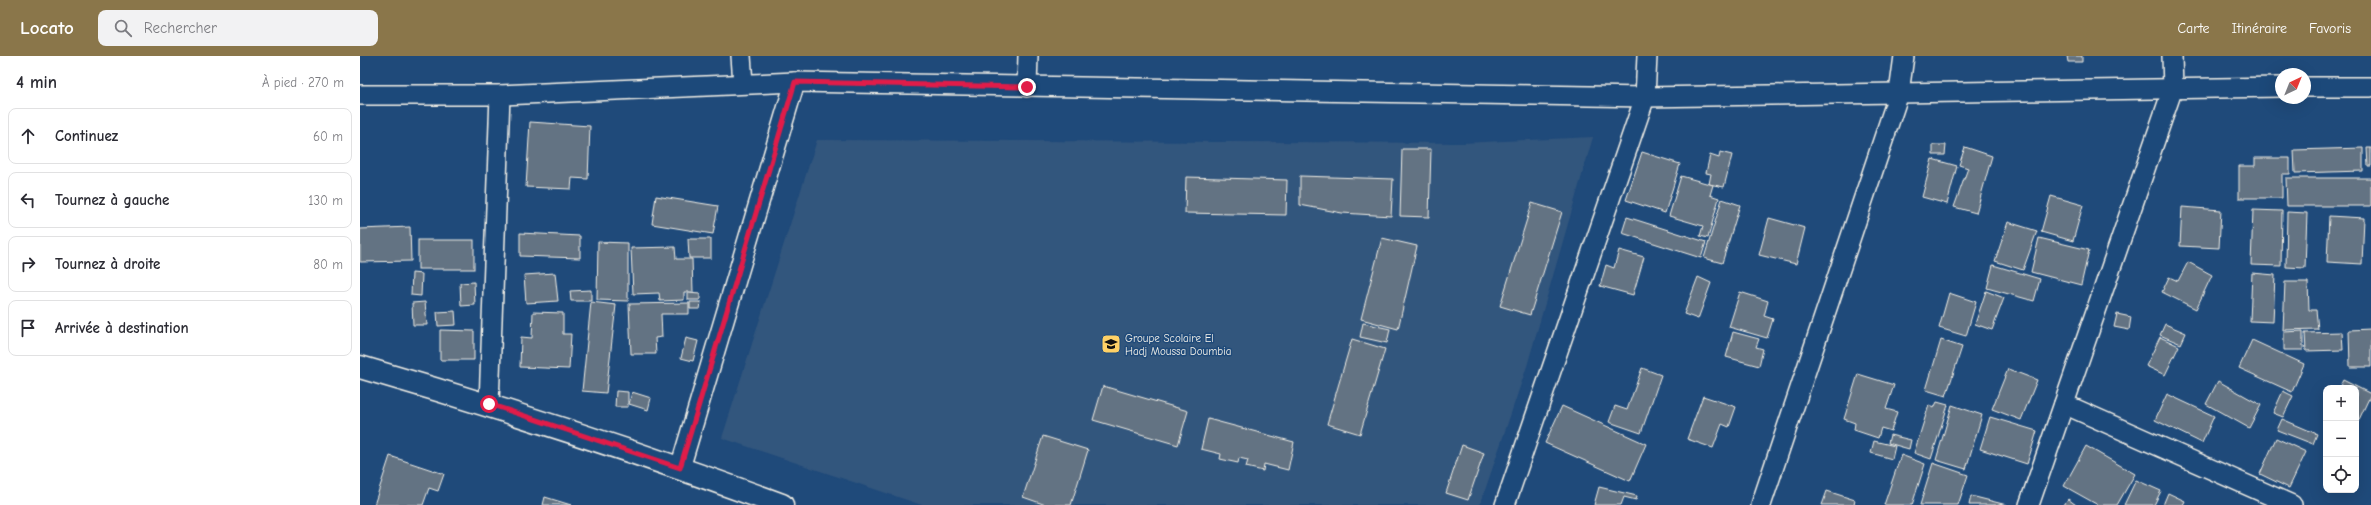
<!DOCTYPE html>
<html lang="fr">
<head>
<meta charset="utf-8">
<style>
  body { margin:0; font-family:"Comic Neue",sans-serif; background:#f2f2f3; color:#2b2b33 }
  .controls { position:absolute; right:12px; bottom:12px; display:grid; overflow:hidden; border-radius:8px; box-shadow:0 4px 16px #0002 }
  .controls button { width:36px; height:36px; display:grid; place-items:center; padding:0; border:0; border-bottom:1px solid #e1e1e2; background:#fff; color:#2b2b33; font:20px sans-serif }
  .compass { position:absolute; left:1915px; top:12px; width:36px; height:36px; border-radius:50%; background:#fff; box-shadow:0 4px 16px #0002; rotate:43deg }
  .stop { position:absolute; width:12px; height:12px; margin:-9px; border:3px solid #e11d48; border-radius:50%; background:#fff }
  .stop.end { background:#e11d48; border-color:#fff; box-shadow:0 1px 4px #0008 }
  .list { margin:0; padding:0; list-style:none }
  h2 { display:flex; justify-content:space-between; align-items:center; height:52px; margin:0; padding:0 16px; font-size:17px }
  h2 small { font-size:13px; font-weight:400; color:#7c7c81 }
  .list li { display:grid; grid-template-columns:26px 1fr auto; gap:12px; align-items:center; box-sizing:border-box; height:56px; margin:0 8px 8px; padding:0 8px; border:1px solid #e1e1e2; border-radius:8px }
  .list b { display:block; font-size:15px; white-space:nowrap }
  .list em { font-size:13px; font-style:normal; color:#7c7c81 }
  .icon { flex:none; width:22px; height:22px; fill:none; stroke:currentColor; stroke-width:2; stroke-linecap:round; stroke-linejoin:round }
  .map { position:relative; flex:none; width:2011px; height:449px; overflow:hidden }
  header { display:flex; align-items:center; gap:24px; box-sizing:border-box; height:56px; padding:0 20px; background:#8a764a; color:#fff }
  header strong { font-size:19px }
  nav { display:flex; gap:22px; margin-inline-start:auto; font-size:14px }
  .search { width:280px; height:36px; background:#f2f2f3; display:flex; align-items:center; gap:10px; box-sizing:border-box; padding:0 14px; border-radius:8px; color:#7c7c81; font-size:15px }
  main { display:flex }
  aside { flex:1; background:#fff }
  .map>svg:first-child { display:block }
  .built { fill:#33567d }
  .building { fill:#637383; stroke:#f4f1e8 }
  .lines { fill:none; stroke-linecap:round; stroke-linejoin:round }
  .street-casing { stroke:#f4f1e8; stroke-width:22 }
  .secondary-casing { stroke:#f4f1e8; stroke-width:25 }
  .street { stroke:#1f4a7a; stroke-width:19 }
  .secondary { stroke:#1f4a7a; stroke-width:22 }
  .route { stroke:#e11d48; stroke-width:5 }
  .labels { text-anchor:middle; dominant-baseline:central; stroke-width:3; stroke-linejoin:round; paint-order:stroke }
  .poi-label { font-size:11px; fill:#f4f1e8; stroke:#1f4a7a; text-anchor:start }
</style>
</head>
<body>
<header>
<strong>Locato</strong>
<div class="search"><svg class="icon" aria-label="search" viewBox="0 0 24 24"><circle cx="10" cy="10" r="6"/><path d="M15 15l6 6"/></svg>Rechercher</div>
<nav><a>Carte</a><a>Itinéraire</a><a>Favoris</a></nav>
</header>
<main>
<aside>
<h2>4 min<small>À pied · 270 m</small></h2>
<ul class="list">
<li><svg class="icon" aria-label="ahead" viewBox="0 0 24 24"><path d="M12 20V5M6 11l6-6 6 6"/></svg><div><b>Continuez</b></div><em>60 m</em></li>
<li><svg class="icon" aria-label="left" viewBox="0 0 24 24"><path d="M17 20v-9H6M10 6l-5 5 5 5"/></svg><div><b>Tournez à gauche</b></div><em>130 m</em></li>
<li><svg class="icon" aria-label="right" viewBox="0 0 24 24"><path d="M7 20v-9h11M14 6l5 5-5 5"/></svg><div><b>Tournez à droite</b></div><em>80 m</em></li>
<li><svg class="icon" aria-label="arrive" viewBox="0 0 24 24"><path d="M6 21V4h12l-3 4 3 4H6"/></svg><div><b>Arrivée à destination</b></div></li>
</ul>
</aside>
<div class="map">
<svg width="2011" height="449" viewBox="0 0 2011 449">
  <rect width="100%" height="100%" fill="#1f4a7a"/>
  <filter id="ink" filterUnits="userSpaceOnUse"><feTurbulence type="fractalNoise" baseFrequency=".025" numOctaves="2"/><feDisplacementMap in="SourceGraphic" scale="8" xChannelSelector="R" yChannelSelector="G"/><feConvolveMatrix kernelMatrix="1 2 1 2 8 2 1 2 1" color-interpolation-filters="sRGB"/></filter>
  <g filter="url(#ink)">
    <polygon class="built" points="1233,81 1167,310 1120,449 562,449 362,382 457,84 1103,87"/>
    <g class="building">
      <polygon points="1707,0 1722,0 1722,6 1708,6"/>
      <polygon points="170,66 230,70 228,123 212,122 211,133 166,131"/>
      <polygon points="1573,89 1586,89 1585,99 1573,99"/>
      <polygon points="1605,91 1632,100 1616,157 1594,151 1608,112 1599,109"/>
      <polygon points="2003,92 2003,115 1935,117 1934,94"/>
      <polygon points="2007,92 2011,92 2011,110 2008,110"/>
      <polygon points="1042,93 1071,93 1069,161 1040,160"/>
      <polygon points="1282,96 1320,108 1305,157 1266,144"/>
      <polygon points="1360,96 1372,99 1364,131 1349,128 1351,118 1346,117 1350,99 1359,102"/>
      <polygon points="1895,102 1930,102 1930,118 1922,118 1922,142 1879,142 1879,110 1895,110"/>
      <polygon points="1572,103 1597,110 1587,148 1562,141"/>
      <polygon points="940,120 1033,123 1031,160 982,157 940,149"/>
      <polygon points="1321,120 1353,129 1350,139 1359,142 1348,182 1340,180 1343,170 1309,160"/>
      <polygon points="826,121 927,124 926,159 825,157"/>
      <polygon points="1926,122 2011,122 2011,150 1927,150"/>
      <polygon points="296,140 358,150 353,178 292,168"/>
      <polygon points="1691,140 1723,149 1713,185 1681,176"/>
      <polygon points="1362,143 1380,149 1362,207 1344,202"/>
      <polygon points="1172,147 1202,156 1170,259 1140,250"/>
      <polygon points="1822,151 1861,154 1859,192 1820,190"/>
      <polygon points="1893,154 1922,155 1921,210 1891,209"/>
      <polygon points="1927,156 1947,157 1945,212 1926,211"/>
      <polygon points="1969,160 2004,162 2002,208 1967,206"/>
      <polygon points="1267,161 1346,186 1341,202 1262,177"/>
      <polygon points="1409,162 1445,172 1436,208 1399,199"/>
      <polygon points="1648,166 1677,175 1663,214 1635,205"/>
      <polygon points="50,171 51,205 0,206 0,173"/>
      <polygon points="160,177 220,180 220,202 160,200"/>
      <polygon points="1022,182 1057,190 1038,273 1001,263"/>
      <polygon points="1679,182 1729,194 1721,229 1671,216"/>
      <polygon points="328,183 351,183 351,202 329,202"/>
      <rect x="58" y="184" width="56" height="29"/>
      <polygon points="238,186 268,187 268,245 237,244"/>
      <polygon points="315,191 316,203 332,203 333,236 324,236 324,244 300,245 299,237 273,238 271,192"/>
      <polygon points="1259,194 1284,201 1273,239 1240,230 1246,209 1254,212"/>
      <polygon points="1828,206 1852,219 1836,253 1802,236 1809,221 1818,225"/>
      <polygon points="1633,209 1680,223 1674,245 1627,232"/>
      <polygon points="52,217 62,218 61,240 51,239"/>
      <polygon points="195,217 198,245 166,247 164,219"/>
      <polygon points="1892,217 1915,219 1913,266 1890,265"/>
      <polygon points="1338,221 1351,227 1338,263 1324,258"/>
      <polygon points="114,226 115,249 101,250 100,227"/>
      <polygon points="1925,226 1948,226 1949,254 1956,254 1958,273 1923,274"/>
      <polygon points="231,234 231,245 211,245 210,235"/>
      <polygon points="1626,235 1644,242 1632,274 1615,268"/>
      <polygon points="1380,236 1408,245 1404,260 1413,263 1407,282 1369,271"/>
      <polygon points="328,237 340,238 340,244 328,244"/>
      <polygon points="1589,237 1616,246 1606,280 1579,272"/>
      <polygon points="65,246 67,269 53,269 52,247"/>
      <polygon points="231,246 256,249 246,337 222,335"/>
      <polygon points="330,246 341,246 340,253 330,253"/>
      <polygon points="329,247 329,258 301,258 302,281 295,282 296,298 271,298 269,248"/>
      <polygon points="95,255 96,269 78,270 77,256"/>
      <polygon points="173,256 203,257 203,278 211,278 209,313 160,311 161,281 172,282"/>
      <polygon points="1757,258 1771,261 1769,274 1754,271"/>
      <polygon points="1003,267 1030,273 1027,287 1000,281"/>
      <polygon points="1805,268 1826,277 1821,288 1800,279"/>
      <polygon points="2011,273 2011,311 1990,311 1989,274"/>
      <polygon points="80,274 114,275 114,304 80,304"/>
      <polygon points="1943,275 1943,294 1924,294 1924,276"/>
      <polygon points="1373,276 1399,283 1396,291 1403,293 1399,310 1366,301"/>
      <polygon points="1982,276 1983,294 1946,295 1945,277"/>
      <polygon points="1800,281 1819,290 1805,319 1786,310"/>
      <polygon points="326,282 338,285 333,305 321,302"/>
      <polygon points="992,283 1025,293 1000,378 967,368"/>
      <polygon points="1581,284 1602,291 1586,340 1566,334"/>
      <polygon points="1892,284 1944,308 1932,336 1879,312"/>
      <polygon points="1282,312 1301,319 1281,377 1249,366 1255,350 1267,354"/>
      <polygon points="1648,313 1677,324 1661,364 1632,353"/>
      <polygon points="1498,318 1534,329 1526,353 1537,356 1531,375 1521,372 1518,382 1494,374 1495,367 1484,363"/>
      <polygon points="1983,324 2011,338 1996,370 1996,332 1979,332"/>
      <polygon points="1858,325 1901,349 1889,372 1846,348"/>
      <polygon points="743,330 828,355 818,389 733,364"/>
      <polygon points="256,335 268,336 268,351 255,351"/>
      <polygon points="1923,335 1933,340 1923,361 1913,357"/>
      <polygon points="272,336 291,342 288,354 269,348"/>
      <polygon points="1807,338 1854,360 1842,387 1795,364"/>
      <polygon points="1343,340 1376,351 1369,371 1362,368 1353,392 1327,383"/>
      <polygon points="1577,346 1588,349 1571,403 1554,397 1569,349 1574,352"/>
      <polygon points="1592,349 1622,359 1606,413 1576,404"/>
      <polygon points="1202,350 1286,388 1270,425 1185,387"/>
      <polygon points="1630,361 1677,375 1667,408 1620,393"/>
      <polygon points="848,363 934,386 928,414 904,408 903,415 886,411 888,404 879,402 878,407 860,403 861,398 841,393"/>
      <polygon points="1922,363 1957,378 1953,388 1917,374"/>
      <polygon points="1530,379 1551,384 1549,393 1528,387"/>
      <polygon points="683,380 728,394 711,449 686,449 663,441"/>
      <polygon points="1916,382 1946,396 1929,432 1900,418"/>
      <polygon points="1514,385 1535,390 1532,403 1511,397"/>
      <polygon points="1102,389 1124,397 1108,444 1086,437"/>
      <polygon points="1726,390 1775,418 1757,449 1738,449 1704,430"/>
      <polygon points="1541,399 1565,408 1552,449 1524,449"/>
      <polygon points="30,400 84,418 78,435 69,432 63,449 14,449"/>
      <polygon points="1573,407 1608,419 1598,449 1560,449"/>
      <polygon points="1776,424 1801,435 1794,449 1764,449"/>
      <polygon points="1239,431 1277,440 1276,444 1264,441 1261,449 1234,449"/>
      <polygon points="1467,435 1495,444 1494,449 1462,449"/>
      <polygon points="1808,437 1825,445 1823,449 1803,449"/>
      <polygon points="1611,440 1647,449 1609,449"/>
      <polygon points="185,441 211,449 183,449"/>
      <polygon points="1708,443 1716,449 1704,449"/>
    </g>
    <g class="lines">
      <defs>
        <g id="street">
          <polyline points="381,0 383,27"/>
          <polyline points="667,31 668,0"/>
          <polyline points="1945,31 2011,31"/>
          <polyline points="0,39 140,39 435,26 1285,41 1921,31"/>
          <polyline points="1704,348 1932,449"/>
          <polyline points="129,349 140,39"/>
          <polyline points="320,412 435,26"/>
          <polyline points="1145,449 1285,41 1287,0"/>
          <polyline points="1401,449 1539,37 1544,0"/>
          <polyline points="1669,449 1813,32 1812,0"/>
        </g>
        <path id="secondary" d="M0,311c142,41 283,87 422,138"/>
      </defs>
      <use href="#street" class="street-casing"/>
      <use href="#secondary" class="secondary-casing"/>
      <use href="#street" class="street"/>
      <use href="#secondary" class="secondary"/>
    </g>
  </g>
  <g class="lines" filter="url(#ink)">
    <polyline class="route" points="129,348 320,412 435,26 667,31"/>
  </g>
  <defs>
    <symbol id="school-square" viewBox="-11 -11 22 22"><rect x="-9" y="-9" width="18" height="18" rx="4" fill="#ffd166" stroke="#1f4a7a"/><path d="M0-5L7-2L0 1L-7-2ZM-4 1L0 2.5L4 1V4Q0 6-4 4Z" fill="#111"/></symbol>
  </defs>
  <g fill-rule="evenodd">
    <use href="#school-square" x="740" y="277" width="22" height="22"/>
  </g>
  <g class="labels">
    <g class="poi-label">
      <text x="765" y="282">Groupe Scolaire El<tspan x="765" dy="13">Hadj Moussa Doumbia</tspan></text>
    </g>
  </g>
</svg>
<div class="controls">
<button>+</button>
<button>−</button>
<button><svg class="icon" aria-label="locate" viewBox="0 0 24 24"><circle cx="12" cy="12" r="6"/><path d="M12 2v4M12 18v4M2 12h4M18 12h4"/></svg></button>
</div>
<svg class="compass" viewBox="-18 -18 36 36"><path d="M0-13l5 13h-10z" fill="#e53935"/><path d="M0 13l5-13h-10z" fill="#7c7c81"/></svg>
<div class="stop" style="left:129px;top:348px"></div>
<div class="stop end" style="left:667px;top:31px"></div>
</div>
</main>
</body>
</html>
